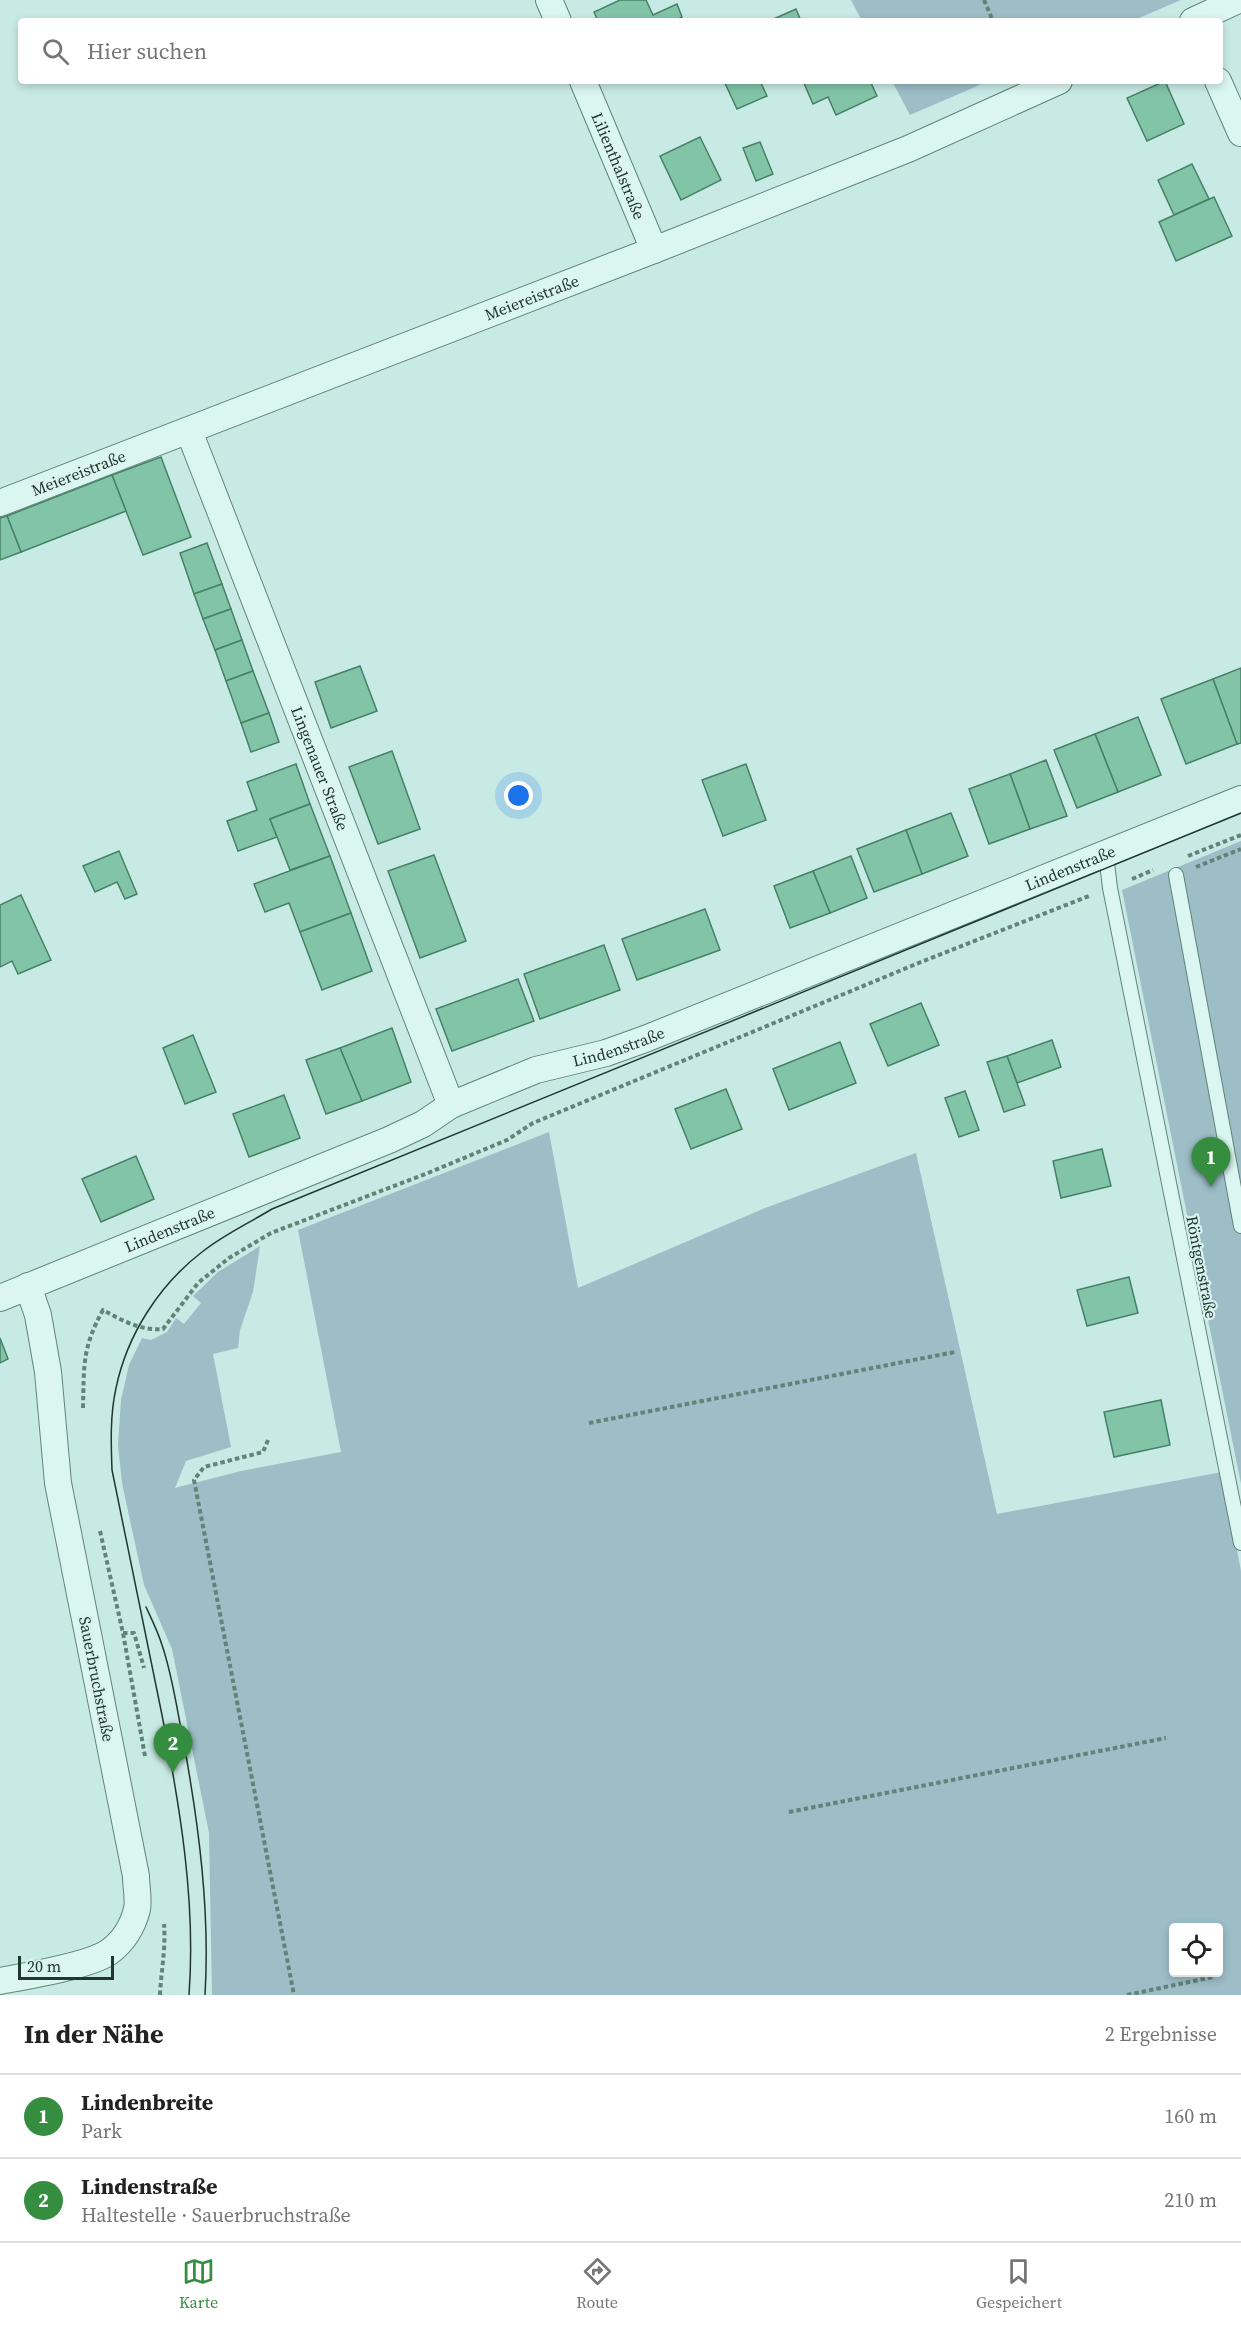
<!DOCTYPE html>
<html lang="de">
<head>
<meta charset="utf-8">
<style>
  body { margin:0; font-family:"Source Serif 4",serif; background:#f2f2f2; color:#222 }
  .controls { position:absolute; right:18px; bottom:18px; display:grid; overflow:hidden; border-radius:6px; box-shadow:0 3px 9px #0003 }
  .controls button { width:54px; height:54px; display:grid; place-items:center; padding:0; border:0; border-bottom:2px solid #e0e0e0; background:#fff; color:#222; font:30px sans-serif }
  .scale { position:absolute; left:18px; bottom:15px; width:96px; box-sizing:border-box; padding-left:6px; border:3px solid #21372e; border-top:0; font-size:16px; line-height:21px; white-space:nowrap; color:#21372e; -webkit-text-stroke:4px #d7f2ee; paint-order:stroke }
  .you { position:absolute; left:519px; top:796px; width:21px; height:21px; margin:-15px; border:4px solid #fff; border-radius:50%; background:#1a73e8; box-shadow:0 0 0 9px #1a73e833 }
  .badge { display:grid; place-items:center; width:39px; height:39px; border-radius:50%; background:#358e40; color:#fff; font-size:20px; font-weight:700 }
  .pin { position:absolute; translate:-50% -50px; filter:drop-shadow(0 2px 3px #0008) }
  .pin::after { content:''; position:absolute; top:32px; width:21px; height:18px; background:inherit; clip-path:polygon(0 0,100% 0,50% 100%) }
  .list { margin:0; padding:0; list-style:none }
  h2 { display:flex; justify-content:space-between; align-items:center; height:78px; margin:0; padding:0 24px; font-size:26px }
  h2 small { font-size:20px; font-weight:400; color:#767676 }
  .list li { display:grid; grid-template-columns:39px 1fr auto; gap:18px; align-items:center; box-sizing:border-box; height:84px; padding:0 24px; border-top:2px solid #e0e0e0 }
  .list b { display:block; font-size:22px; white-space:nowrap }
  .list p { margin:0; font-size:20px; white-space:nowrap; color:#767676 }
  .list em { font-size:20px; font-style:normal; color:#767676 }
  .icon { flex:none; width:33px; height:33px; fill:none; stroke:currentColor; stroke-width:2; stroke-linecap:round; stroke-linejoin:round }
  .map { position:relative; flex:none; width:1241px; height:1995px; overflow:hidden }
  .search { position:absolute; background:#fff; box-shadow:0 3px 9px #0003; left:18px; right:18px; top:18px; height:66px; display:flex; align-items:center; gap:15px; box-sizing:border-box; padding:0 21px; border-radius:6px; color:#767676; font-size:22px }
  .sheet { height:246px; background:#fff }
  nav { display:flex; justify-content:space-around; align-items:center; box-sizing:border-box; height:84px; border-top:2px solid #e0e0e0; background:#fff; font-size:16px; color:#767676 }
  nav a { display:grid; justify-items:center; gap:3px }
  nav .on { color:#358e40 }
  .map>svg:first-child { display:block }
  .green { fill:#9dbdc7; fill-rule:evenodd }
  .building { fill:#82c4a7; stroke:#478166; stroke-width:1.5 }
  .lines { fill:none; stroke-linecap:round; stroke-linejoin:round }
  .lane-casing { stroke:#5f8578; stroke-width:16 }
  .street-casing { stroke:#5f8578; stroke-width:28 }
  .path { stroke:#5f8578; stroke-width:4; stroke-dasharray:4.5 3; stroke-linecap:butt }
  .lane { stroke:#dbf6f1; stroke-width:14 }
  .street { stroke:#dbf6f1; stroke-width:26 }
  .tram { stroke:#21372e; stroke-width:1.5 }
  .labels { text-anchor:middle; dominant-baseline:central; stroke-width:4.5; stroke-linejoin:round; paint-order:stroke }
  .street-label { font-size:16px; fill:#21372e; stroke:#d7f2ee }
</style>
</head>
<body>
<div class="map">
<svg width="1241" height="1995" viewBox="0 0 1241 1995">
  <rect width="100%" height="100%" fill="#c8eae5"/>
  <g class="green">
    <polygon points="851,0 1181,0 1132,21 862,21"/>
    <polygon points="892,81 989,81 910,115"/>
    <polygon points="1241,841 1241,1484 1122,890"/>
    <path d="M549,1132l29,156 187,-80 151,-55 81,361 225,-42 19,99v424h-1029l-3,-162 -37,-184 -28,-64 -22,-102 -4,-38 3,-45 8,-35 13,-27 9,2 16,-8 9,-14 8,6 17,-21 -8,-7 25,-24 42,-26 -7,46 -13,38 -2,18 -25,6 18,93 -45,14 -11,27 66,-17 100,-19 -43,-222zM1174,1928h44v44h-44z"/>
  </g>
  <g class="building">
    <polygon points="620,0 646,0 653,15 677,4 682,17 675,21 598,21 594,12"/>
    <polygon points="796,9 801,21 769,21"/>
    <polygon points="724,81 760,81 767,96 737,109"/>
    <polygon points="803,81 870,81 877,96 836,115 828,97 813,104"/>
    <polygon points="1165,81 1184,124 1147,141 1127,98"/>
    <polygon points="700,137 721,180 681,200 660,156"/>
    <polygon points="760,142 773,174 756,181 743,148"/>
    <polygon points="1192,164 1209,199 1174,215 1158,180"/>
    <polygon points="1214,197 1232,236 1176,261 1159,222"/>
    <polygon points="161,457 191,537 143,555 112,475"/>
    <polygon points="112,475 126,511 21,552 7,516"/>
    <polygon points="7,516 21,552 0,560 0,518"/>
    <polygon points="207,543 222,584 194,594 180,553"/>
    <polygon points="222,584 231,609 203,619 194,594"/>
    <polygon points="231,609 242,640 215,650 203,619"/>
    <polygon points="242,640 253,671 226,681 215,650"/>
    <polygon points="360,666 377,711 331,728 315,682"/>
    <polygon points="1241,668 1241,743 1237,744 1213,679"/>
    <polygon points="253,671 269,713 241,723 226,681"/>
    <polygon points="1213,679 1237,744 1186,764 1161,699"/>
    <polygon points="269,713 279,742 251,752 241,723"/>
    <polygon points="1138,717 1161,775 1118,792 1095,734"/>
    <polygon points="1095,734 1118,792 1077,808 1054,750"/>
    <polygon points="392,751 420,829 378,844 349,767"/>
    <polygon points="1046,760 1067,816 1030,829 1010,774"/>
    <polygon points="296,764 310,804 270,819 277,837 238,851 227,821 257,810 247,782"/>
    <polygon points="746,764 766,820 723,836 702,780"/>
    <polygon points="1010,774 1030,829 989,844 969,789"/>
    <polygon points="310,804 330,856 290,870 270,819"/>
    <polygon points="951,813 968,856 922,874 906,830"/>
    <polygon points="906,830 922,874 874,892 857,849"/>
    <polygon points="119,851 137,894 125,899 117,882 95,892 83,866"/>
    <polygon points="434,855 466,941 420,958 388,871"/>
    <polygon points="330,856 351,913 300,932 289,903 265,912 254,884"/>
    <polygon points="851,856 867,898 830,913 813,871"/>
    <polygon points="813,871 830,913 790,928 774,886"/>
    <polygon points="21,895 51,960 18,974 12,961 0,967 0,905"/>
    <polygon points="705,909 720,950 637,980 622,939"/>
    <polygon points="351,913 372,971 322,990 300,932"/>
    <polygon points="604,945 620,990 540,1019 524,974"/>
    <polygon points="518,979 534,1021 452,1051 436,1009"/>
    <polygon points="921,1003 939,1045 888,1066 870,1024"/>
    <polygon points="392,1028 411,1082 362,1101 340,1048"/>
    <polygon points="193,1035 216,1092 185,1104 163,1048"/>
    <polygon points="1052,1040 1061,1067 1017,1083 1007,1056"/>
    <polygon points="840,1042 856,1083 789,1110 773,1069"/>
    <polygon points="340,1048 362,1101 326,1114 306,1060"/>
    <polygon points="1007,1056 1025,1105 1004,1112 987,1062"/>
    <polygon points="726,1089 742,1129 691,1149 675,1109"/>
    <polygon points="965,1091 979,1130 959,1137 945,1098"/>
    <polygon points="284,1095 300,1138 249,1157 233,1114"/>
    <polygon points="1102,1149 1111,1186 1061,1198 1053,1161"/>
    <polygon points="136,1156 154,1199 101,1222 82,1179"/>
    <polygon points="1129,1277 1138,1313 1087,1326 1077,1290"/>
    <polygon points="0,1338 8,1359 0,1363"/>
    <polygon points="1161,1400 1170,1445 1114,1457 1104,1412"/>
  </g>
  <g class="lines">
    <defs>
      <g id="lane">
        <polyline points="1106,855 1110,888 1241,1543"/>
        <polyline points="1176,875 1241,1226"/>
      </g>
      <g id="street">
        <polyline points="549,0 558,21"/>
        <polyline points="1193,21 1238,0"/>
        <path id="s1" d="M583,81l71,169"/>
        <polyline points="1218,81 1241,133"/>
        <path id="s2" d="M189,431l262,674"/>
        <path id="s3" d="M0,503l654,-253 254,-101 151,-68"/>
        <path id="s4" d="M0,1298l389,-158 34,-16 28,-19 85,-35 70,-17 39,-14 596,-240"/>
        <path d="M0,1981c26,-5 89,-15 109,-29 14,-10 24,-26 28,-43 2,-10 -1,-22 -1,-33l-78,-393 -10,-111 -10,-57 -10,-29"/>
      </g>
    </defs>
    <use href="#lane" class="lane-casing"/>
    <use href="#street" class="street-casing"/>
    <g class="path">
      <polyline points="984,0 993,21"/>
      <polyline points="1188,856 1241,835"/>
      <polyline points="1196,867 1241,849"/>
      <polyline points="1132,879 1153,870"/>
      <path d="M83,1408c1,-42 -1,-60 20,-98 18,10 38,21 60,19l35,-46 31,-25 42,-25 157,-60 79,-33 26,-17 388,-161 168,-66"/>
      <polyline points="589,1423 955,1352"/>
      <polyline points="268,1440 263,1452 204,1467 194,1480 294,1995"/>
      <polyline points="100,1531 123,1633 145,1756"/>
      <polyline points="123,1633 134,1633 144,1668"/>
      <polyline points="789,1812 1166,1738"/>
      <path d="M160,1995c1,-24 6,-46 4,-71"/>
      <polyline points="1127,1995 1213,1977"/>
    </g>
    <use href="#lane" class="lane"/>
    <use href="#street" class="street"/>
    <g class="tram">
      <path d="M146,1607c6,13 12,25 16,38 11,32 15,66 22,99 15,83 26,167 21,251"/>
      <path d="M189,1995c7,-93 -9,-188 -27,-280 -16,-81 -33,-163 -50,-245 -1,-27 -2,-55 4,-82 11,-53 43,-103 86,-136 21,-17 47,-29 70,-43l969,-396"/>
    </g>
  </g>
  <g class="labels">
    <g class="street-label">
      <text stroke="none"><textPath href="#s1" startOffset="92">Lilienthalstraße</textPath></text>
      <text stroke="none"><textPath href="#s3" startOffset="570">Meiereistraße</textPath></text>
      <text stroke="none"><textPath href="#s3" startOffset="84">Meiereistraße</textPath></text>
      <text stroke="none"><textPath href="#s2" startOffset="362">Lingenauer Straße</textPath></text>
      <text stroke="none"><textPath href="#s4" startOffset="1155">Lindenstraße</textPath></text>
      <text stroke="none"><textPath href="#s4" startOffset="669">Lindenstraße</textPath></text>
      <text stroke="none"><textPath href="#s4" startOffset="183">Lindenstraße</textPath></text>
      <text transform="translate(1202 1267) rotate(79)">Röntgenstraße</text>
      <text transform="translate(97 1679) rotate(79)">Sauerbruchstraße</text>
    </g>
  </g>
</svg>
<div class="controls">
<button><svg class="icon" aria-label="locate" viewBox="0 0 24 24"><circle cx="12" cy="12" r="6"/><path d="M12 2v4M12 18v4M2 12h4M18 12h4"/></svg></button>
</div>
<div class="scale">20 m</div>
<div class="you"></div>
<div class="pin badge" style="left:1211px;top:1187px">1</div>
<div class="pin badge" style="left:173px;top:1773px">2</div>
<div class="search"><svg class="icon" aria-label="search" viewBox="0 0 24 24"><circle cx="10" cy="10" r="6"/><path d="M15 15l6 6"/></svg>Hier suchen</div>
</div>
<section class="sheet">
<h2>In der Nähe<small>2 Ergebnisse</small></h2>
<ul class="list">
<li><span class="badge">1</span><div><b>Lindenbreite</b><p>Park</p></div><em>160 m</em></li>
<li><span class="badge">2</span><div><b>Lindenstraße</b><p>Haltestelle · Sauerbruchstraße</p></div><em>210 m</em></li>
</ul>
</section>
<nav>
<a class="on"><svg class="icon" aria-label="map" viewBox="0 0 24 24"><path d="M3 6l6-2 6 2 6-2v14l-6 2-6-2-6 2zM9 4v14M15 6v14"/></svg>Karte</a>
<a><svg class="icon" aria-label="directions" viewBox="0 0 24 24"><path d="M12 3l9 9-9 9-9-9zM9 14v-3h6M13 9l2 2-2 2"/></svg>Route</a>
<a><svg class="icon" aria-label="saved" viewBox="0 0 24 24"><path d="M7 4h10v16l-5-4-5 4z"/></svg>Gespeichert</a>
</nav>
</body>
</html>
